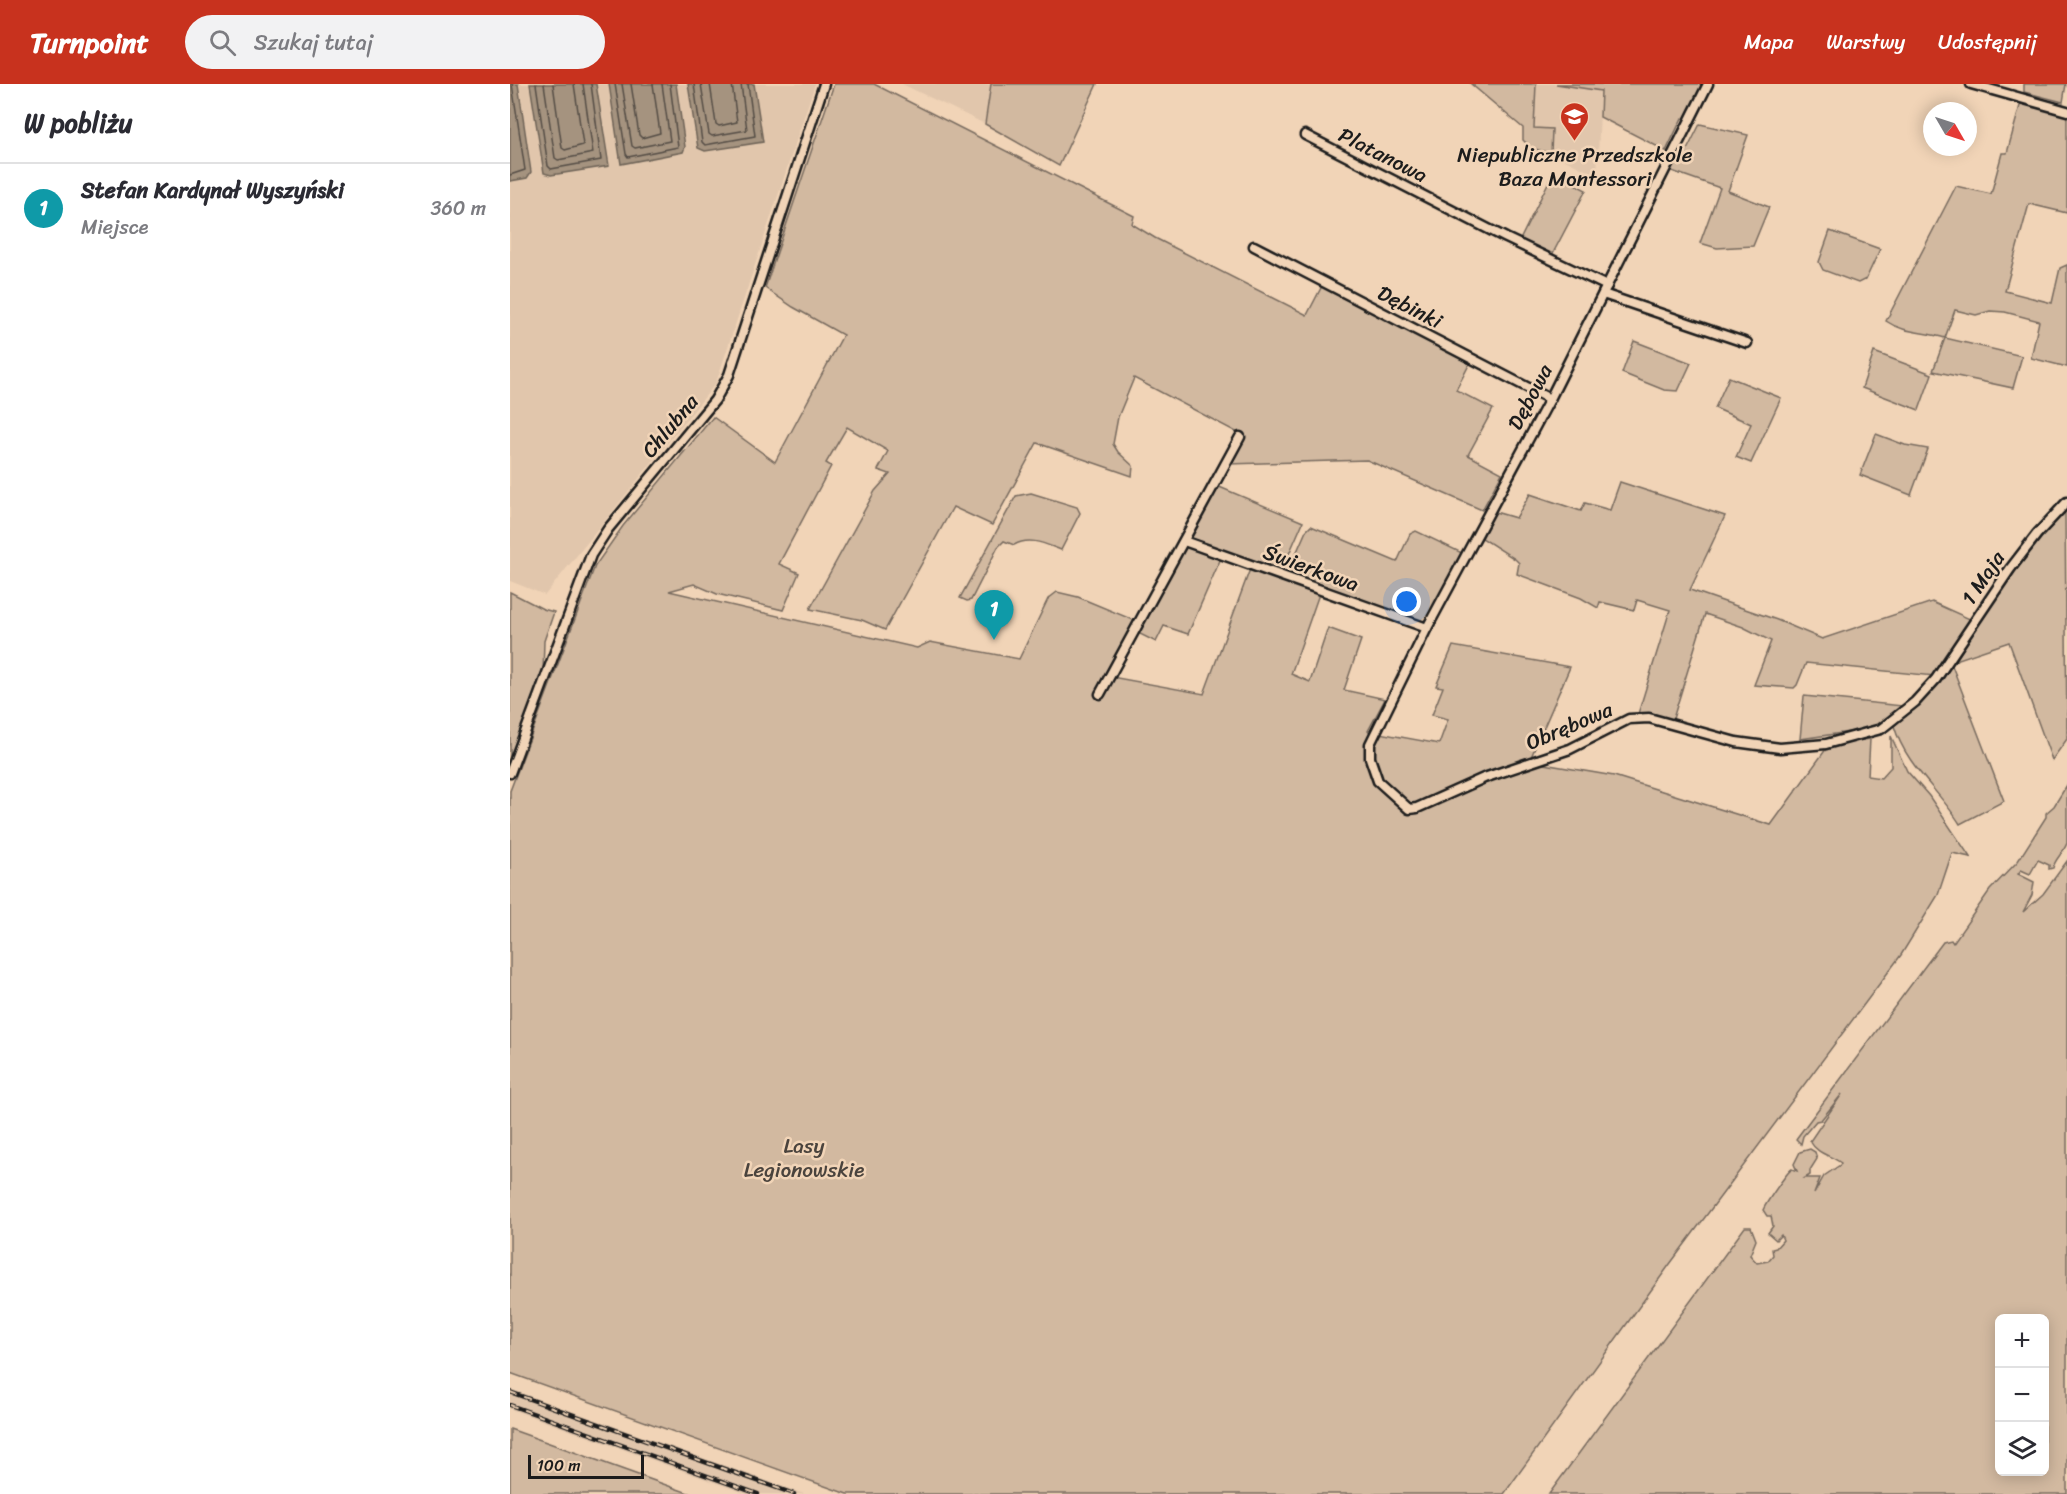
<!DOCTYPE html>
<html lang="pl">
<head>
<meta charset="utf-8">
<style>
  body { margin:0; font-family:Sriracha,sans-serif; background:#f2f2f3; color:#2b2b33 }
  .controls { position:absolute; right:18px; bottom:18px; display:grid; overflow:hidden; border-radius:9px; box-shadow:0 3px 15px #0003 }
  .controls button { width:54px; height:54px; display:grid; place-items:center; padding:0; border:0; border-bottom:2px solid #e1e1e2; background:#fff; color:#2b2b33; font:30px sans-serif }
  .compass { position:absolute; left:1413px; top:18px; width:54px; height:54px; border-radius:50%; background:#fff; box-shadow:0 3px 15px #0003; rotate:129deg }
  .scale { position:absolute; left:18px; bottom:15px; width:116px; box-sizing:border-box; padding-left:6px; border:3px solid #1c1c1c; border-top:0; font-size:16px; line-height:21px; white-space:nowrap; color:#1c1c1c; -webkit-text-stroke:4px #f1d4b7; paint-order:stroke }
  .you { position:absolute; left:897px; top:518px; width:21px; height:21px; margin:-15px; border:4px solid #fff; border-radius:50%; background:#1a73e8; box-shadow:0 0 0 9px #1a73e833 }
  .badge { display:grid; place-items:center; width:39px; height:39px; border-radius:50%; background:#c8321e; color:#fff; font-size:20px; font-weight:700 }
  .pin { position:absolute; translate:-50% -50px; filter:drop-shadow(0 2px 3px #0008) }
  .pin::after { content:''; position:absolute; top:32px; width:21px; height:18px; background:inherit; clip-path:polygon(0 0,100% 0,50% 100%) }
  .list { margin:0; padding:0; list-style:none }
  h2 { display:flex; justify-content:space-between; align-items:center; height:78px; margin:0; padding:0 24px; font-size:26px }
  h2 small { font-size:20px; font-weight:400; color:#7c7c81 }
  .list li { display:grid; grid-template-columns:39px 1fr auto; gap:18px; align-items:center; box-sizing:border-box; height:90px; padding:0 24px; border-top:2px solid #e1e1e2 }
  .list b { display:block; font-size:22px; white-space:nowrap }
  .list p { margin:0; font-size:20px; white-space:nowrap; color:#7c7c81 }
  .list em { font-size:20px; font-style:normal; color:#7c7c81 }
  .icon { flex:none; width:33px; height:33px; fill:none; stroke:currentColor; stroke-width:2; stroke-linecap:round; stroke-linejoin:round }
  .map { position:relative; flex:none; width:1557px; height:1410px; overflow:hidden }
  header { display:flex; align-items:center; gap:36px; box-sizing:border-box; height:84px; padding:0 30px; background:#c8321e; color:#fff }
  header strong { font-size:28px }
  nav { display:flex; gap:33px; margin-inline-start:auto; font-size:21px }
  .search { width:420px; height:54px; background:#f2f2f3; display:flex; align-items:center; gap:15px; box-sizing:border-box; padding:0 21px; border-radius:33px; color:#7c7c81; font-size:22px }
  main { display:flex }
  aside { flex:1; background:#fff }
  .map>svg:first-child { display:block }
  .built { fill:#e1c6ac }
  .green { fill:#d2b9a0; stroke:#776a5e; stroke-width:1.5; fill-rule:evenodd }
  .water { fill:#a5937f; stroke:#6e6357; stroke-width:1.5 }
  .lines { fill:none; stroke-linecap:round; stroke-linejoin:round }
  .shore { stroke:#534c44; stroke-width:1.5 }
  .minor-casing { stroke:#1c1c1c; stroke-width:13 }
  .minor { stroke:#f1d4b7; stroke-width:8 }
  .rail-casing { stroke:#1c1c1c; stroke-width:4.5 }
  .rail { stroke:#f1d4b7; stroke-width:2; stroke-dasharray:7; stroke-linecap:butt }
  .labels { text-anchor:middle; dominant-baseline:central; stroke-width:5; stroke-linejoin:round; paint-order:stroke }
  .street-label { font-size:21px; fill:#1c1c1c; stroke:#f1d4b7 }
  .poi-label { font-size:21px; fill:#1c1c1c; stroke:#f1d4b7 }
  .park-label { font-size:21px; fill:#4a433d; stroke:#f1d4b7 }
</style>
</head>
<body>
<header>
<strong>Turnpoint</strong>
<div class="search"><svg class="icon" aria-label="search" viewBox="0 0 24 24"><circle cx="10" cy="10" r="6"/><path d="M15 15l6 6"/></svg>Szukaj tutaj</div>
<nav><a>Mapa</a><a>Warstwy</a><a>Udostępnij</a></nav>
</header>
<main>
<aside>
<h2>W pobliżu<small></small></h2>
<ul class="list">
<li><span class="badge" style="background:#0f9aa8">1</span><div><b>Stefan Kardynał Wyszyński</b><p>Miejsce</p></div><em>360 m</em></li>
</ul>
</aside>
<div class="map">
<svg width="1557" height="1410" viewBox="0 0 1557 1410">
  <rect width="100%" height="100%" fill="#f1d4b7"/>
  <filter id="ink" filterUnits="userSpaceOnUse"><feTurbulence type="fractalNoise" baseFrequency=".0167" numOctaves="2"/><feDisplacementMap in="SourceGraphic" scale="12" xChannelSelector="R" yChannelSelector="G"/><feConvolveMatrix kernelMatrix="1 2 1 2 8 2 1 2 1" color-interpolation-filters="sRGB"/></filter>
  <g filter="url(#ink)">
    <g class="built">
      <polygon points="0,0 305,0 206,299 35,511 0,497"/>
      <polygon points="392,0 481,0 475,40"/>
      <polygon points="1026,0 1046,0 1091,7 1087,92 1041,69 1042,45 1024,44"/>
      <polygon points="0,1305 294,1410 237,1410 0,1325"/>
    </g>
    <g class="green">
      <polygon points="324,0 364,0 624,132 622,140 645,154 797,231 812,202 961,277 946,306 983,325 958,371 992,389 972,426 857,376 719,380 734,352 624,294 608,333 603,360 608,368 623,382 622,392 527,359 482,441 443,423 375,546 352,536 300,525 365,407 380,390 368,386 378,367 337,343 316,379 321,382 269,480 289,489 273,526 207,510 184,500 159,507 407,564 420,558 509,575 538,515 547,508 568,513 626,537 596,592 694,610 740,485 809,510 781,590 800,598 818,544 851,556 834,606 875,615 858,647 929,660 938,635 922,631 933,603 926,602 943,562 1060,583 1021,673 1016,677 1104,692 1261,741 1319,661 1360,655 1358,692 1371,694 1381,683 1381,652 1397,687 1419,712 1460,773 1442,769 1428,811 1391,871 1160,1180 994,1410 337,1410 0,1289 0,707 85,482 113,442 203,333 265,378 333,251 283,223 255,204"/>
      <polygon points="481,0 587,0 549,82 475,40"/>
      <polygon points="961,0 1026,0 1024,44 1042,45 1041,69 1021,64 1013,56 1013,44"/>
      <polygon points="1046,0 1194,0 1176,36 1172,34 1156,67 1090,33 1091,7"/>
      <polygon points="1514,0 1556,0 1553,18 1514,8"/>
      <path d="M1511,18l46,13v98l-38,-9 -24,87 47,12 8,-35 7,-3v102l-36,-9 8,-37 -34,-9 -15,-1 -14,4 -21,-5 -10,28 77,18 -9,32 -80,-17 12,-33c-22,-7 -40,-4 -59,-17l70,-135 35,8 11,-41h5z"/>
      <polygon points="1190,40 1238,51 1218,107 1259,123 1243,162 1207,164 1190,159 1210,104 1159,86 1165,75 1171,78"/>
      <polygon points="1043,89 1076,106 1042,171 1010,156"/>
      <polygon points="1320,147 1370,165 1356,195 1348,199 1313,186 1309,178"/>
      <polygon points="1124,257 1181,279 1168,307 1154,306 1112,289"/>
      <polygon points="1364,268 1422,290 1409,326 1352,304"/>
      <polygon points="1219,293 1271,314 1241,379 1226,373 1241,340 1205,324"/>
      <polygon points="1366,350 1395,361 1418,365 1401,411 1350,391"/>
      <polygon points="1110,398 1215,432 1180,506 1267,536 1312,555 1422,518 1462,536 1425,592 1296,579 1287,601 1284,604 1244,601 1261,557 1233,543 1195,530 1162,638 1128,630 1160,526 1127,516 1124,526 1090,518 1088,524 1071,514 1007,490 1009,479 1005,475 972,454 985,428 1006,434 1020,410 1071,427 1075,419 1100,426"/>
      <polygon points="707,402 793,438 771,488 681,457 679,453"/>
      <path d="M521,409l46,14 3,6 -19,37c-16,-6 -31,-14 -47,-5l-10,-4 -6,6 -27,53 -4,1 -7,-3 56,-102z"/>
      <path d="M1555,426l2,229 -15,21 -43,-118 -53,18c32,-54 68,-103 109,-150z"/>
      <polygon points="801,442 887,478 900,450 906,447 952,469 918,536 911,539 780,491 778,488 796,447"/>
      <polygon points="677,461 711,474 678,550 654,542 646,558 626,548 674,463"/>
      <polygon points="0,508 33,525 44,528 34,557 33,589 0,677"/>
      <path d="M1441,579l53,138 -44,23c-21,-34 -54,-58 -66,-98l45,-44z"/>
      <polygon points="1294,612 1393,622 1371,641 1360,645 1290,655"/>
      <path d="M1557,701v58c-3,9 -13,17 -14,25l-4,1v-4l-11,-5 -8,14 -9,-4 -3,4 16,8 -2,13 -9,17 20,-18 24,-33v633h-518l196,-267h6l5,13 -6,15 7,8 11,-2 5,-6 -1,-6 4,-1 7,-8 -2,-5 -5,5 -8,-7 5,-7 -2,-10h-4l-4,-6c3,-7 24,-38 29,-41l5,2 -3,-7 6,-12 10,-3 5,3 2,7 -7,11v5l-5,3h15l-6,16 10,-18 16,-11 1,-2c-11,-8 -24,-9 -31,-22l32,-47 -21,26 -5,1 -13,15 -2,8 -5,-5 147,-197 8,-2 2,3 37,-53 28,-29 28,-44v-4l8,-7zM1490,1234h44v154h-44z"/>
      <polygon points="0,1345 181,1410 0,1410"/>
    </g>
    <g class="water">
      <polygon points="0,0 8,0 21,88 17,94 0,97"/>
      <polygon points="20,0 86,0 99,82 41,91 34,89"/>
      <polygon points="99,0 166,0 175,63 173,68 111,80"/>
      <polygon points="178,0 244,0 253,58 195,67 188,64"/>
    </g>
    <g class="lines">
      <g class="shore">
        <polyline points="26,0 38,82 41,85 91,76 81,0"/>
        <polyline points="34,0 45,74 48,76 83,69 73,0"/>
        <polyline points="43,0 52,64 55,66 73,61 64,0"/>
        <polyline points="105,0 116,70 118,73 168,63 160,0"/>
        <polyline points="112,0 122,62 125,64 160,57 152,0"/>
        <polyline points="121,0 129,51 132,54 150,49 143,0"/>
        <polyline points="184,0 192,58 195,61 245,52 238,0"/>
        <polyline points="191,0 199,50 202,52 237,46 231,0"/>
        <polyline points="200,0 206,40 209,42 227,38 222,0"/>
        <polyline points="0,91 15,86 2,0"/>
      </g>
      <defs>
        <g id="minor">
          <polyline points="1198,0 1040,315 917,544 860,660 860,674 868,697 899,725 907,724 974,694 1060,665 1119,635 1139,634 1226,658 1270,664 1316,660 1371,645 1405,618 1426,595 1500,485 1527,450 1557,418"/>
          <polyline points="1461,0 1557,27"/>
          <polyline points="795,51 996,154 1097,202"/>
          <polyline points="744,162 1040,315"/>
          <polyline points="1093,210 1237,259"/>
          <polyline points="674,457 917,544"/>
          <polyline points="590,610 730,353"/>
          <polyline points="0,689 81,471 98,445 205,316 219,291 314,0"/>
        </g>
      </defs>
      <use href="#minor" class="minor-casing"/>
      <use href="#minor" class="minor"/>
      <defs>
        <g id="rail">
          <polyline points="0,1308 284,1410"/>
          <polyline points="0,1321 248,1410"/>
        </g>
      </defs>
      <use href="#rail" class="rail-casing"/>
      <use href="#rail" class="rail"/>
    </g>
  </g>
  <defs>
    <symbol id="school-pin" viewBox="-11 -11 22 30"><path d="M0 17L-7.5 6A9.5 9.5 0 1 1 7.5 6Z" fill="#c8321e" stroke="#f1d4b7"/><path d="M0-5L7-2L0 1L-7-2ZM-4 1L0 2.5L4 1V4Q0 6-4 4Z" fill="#fff"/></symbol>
  </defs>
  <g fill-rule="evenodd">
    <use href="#school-pin" x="1048" y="16" width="33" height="45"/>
  </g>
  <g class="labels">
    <g class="street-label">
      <text transform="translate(873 71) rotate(27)">Platanowa</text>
      <text transform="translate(900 223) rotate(27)">Dębinki</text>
      <text transform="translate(1020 313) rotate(-62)">Dębowa</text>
      <text transform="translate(160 342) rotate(-50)">Chlubna</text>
      <text transform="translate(801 484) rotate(20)">Świerkowa</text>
      <text transform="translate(1473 494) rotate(-56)">1 Maja</text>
      <text transform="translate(1059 642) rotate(-23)">Obrębowa</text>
    </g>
    <g class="poi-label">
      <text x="1065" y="71">Niepubliczne Przedszkole<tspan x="1065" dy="24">Baza Montessori</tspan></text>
    </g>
    <g class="park-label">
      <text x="294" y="1062">Lasy<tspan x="294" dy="24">Legionowskie</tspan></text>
    </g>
  </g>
</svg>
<div class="controls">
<button>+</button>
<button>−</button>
<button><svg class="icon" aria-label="layers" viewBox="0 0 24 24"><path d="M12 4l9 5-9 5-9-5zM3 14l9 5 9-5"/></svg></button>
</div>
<svg class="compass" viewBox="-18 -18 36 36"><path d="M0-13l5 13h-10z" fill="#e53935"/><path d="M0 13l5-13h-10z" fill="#7c7c81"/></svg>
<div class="scale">100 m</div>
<div class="you"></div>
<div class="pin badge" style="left:484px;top:556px;background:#0f9aa8">1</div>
</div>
</main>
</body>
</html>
